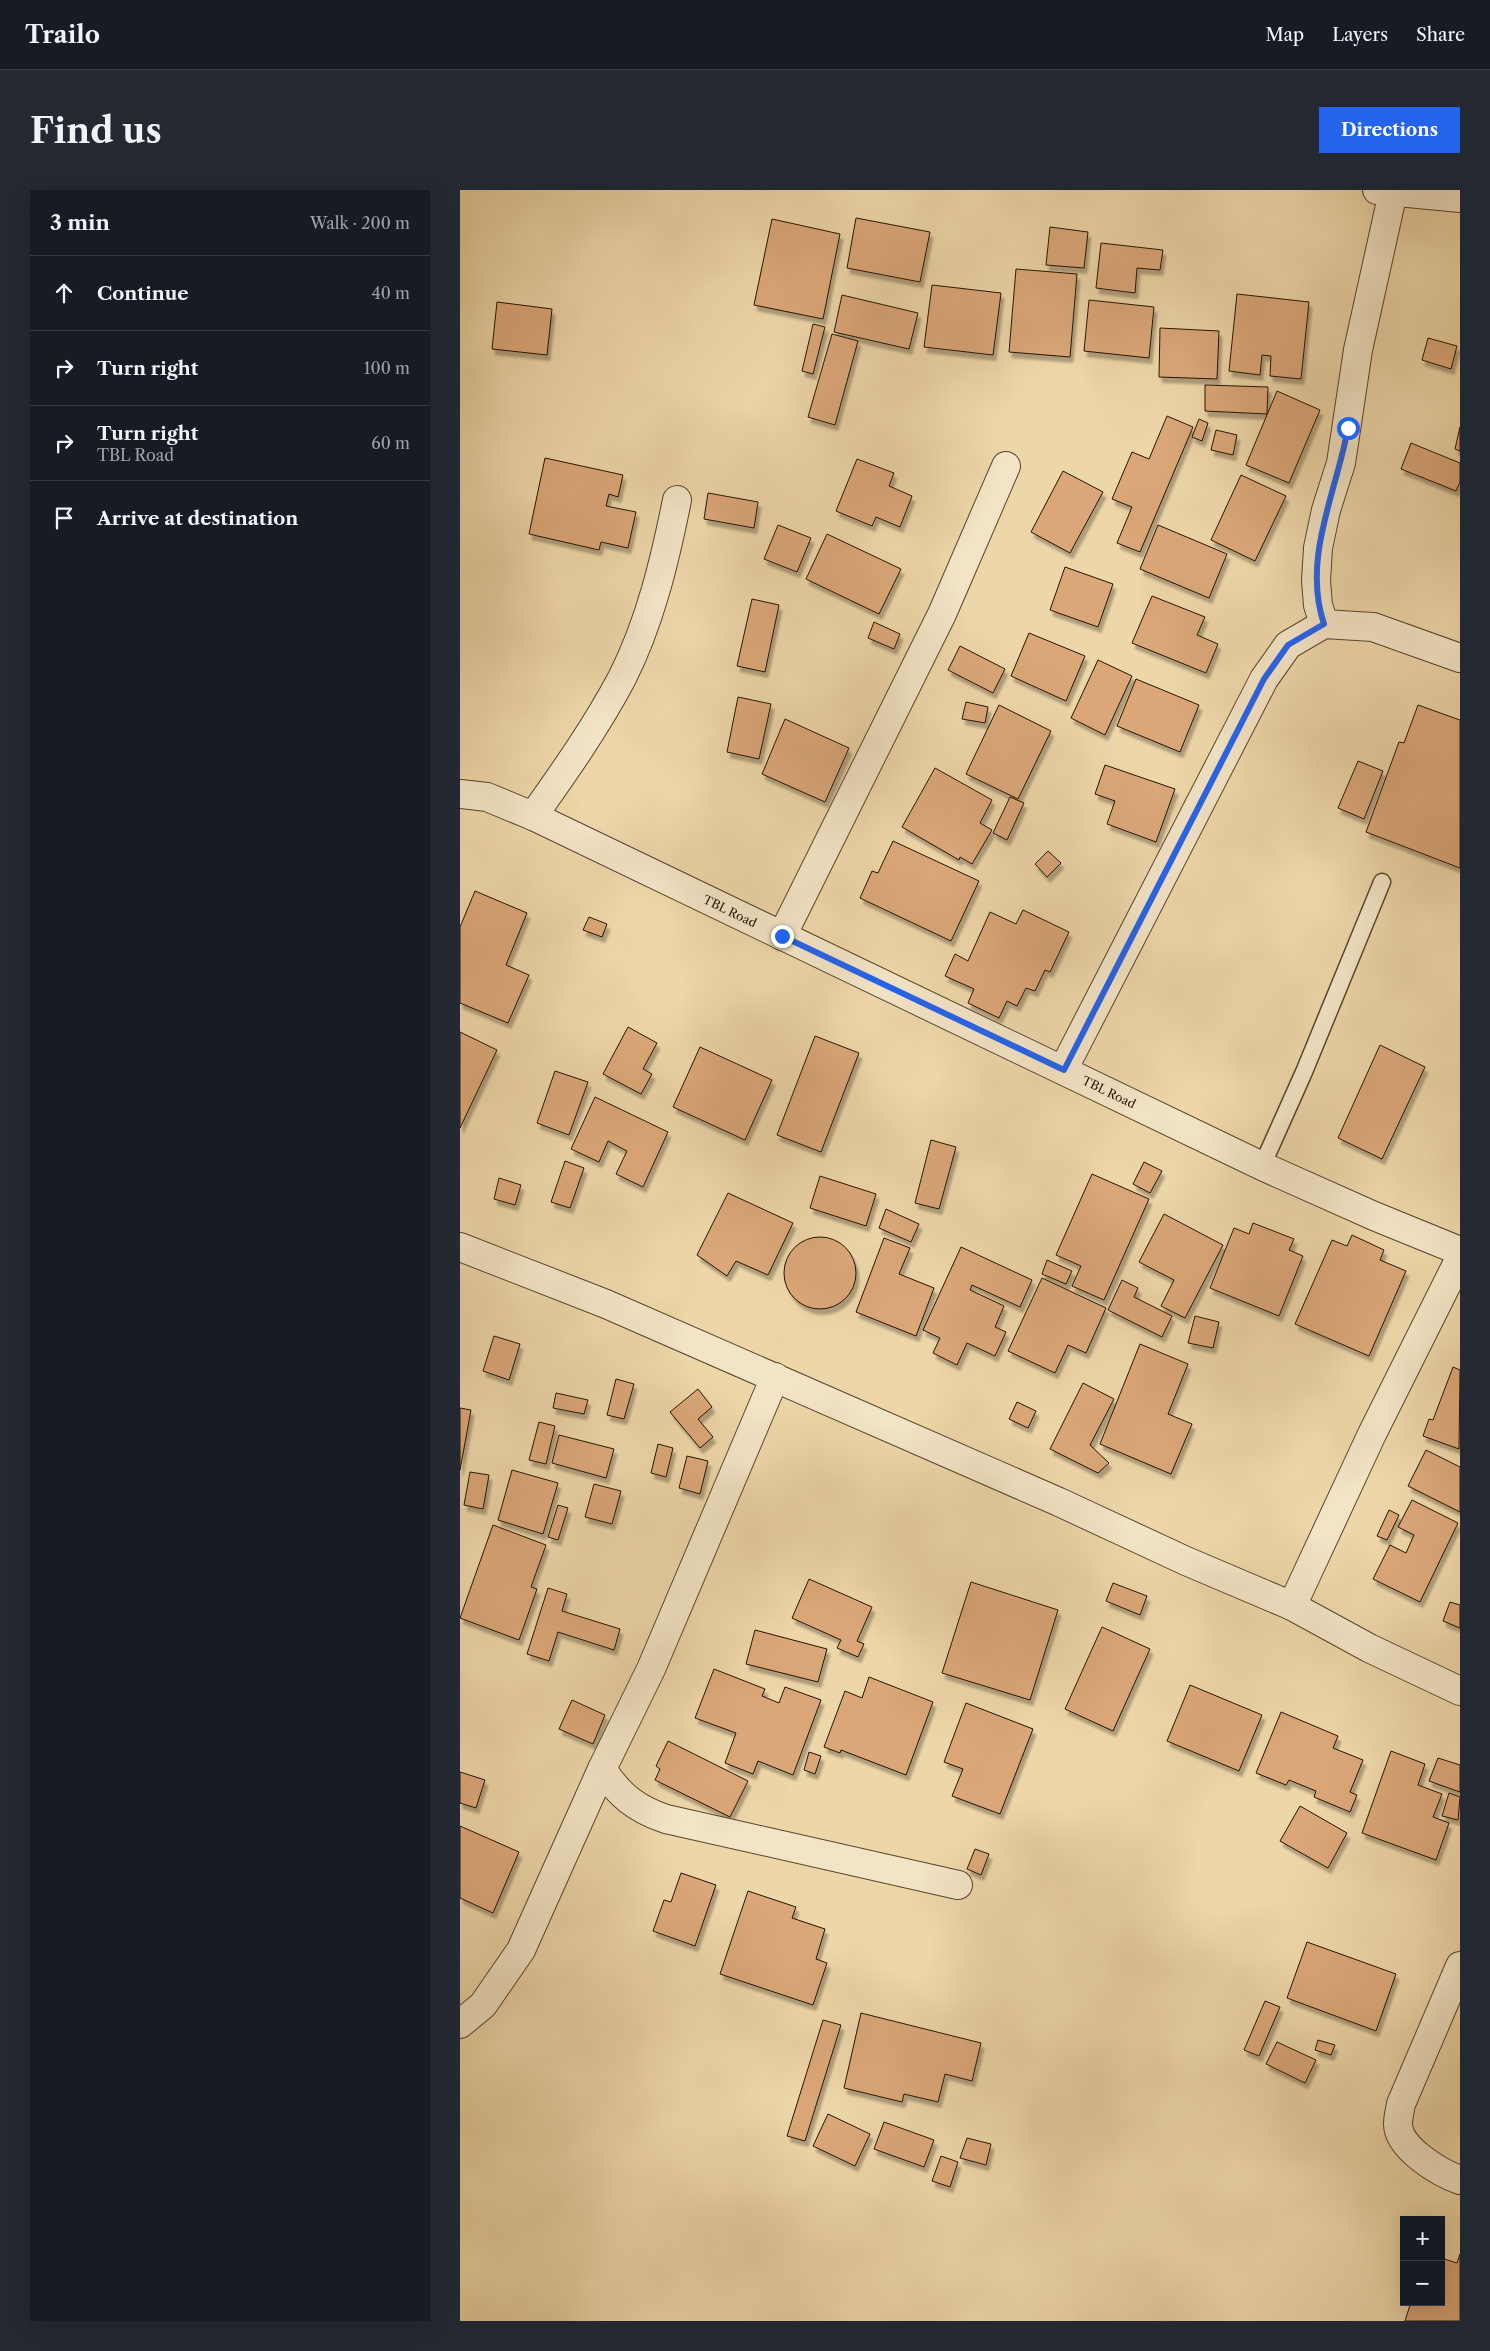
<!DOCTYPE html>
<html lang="en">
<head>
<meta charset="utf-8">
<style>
  body { margin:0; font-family:"Libre Caslon Text",serif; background:#242831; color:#f1f3f6 }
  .controls { position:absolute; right:15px; bottom:15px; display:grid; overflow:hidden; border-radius:0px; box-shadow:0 5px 20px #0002 }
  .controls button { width:45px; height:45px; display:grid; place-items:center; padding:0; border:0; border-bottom:1px solid #363941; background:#171b24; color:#f1f3f6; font:25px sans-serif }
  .stop { position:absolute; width:15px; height:15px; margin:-11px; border:4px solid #2563eb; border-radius:50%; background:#fff }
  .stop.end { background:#2563eb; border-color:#fff; box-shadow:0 1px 5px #0008 }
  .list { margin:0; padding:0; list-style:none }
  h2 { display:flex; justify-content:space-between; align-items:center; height:65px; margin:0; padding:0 20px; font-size:21px }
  h2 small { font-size:16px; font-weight:400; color:#9ea1a6 }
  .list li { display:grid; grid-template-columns:32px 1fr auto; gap:15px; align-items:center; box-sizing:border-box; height:75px; padding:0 20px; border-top:1px solid #363941 }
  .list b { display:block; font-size:19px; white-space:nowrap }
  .list p { margin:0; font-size:16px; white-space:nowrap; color:#9ea1a6 }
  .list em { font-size:16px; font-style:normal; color:#9ea1a6 }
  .icon { flex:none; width:28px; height:28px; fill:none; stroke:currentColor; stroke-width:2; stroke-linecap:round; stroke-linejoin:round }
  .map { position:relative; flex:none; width:1000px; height:2131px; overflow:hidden; border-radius:0px }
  header { display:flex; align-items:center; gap:30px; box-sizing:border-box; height:70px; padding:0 25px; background:#171b24; border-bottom:1px solid #363941 }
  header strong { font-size:24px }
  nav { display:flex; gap:28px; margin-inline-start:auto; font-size:18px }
  .intro { display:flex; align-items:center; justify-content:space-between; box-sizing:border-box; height:120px; padding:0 30px }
  h1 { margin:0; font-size:35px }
  .button { padding:12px 22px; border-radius:0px; background:#2563eb; color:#fff; font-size:18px; font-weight:700 }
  main { display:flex; gap:30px; padding:0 30px }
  aside { flex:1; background:#171b24; border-radius:0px; box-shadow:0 5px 20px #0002 }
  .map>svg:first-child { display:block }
  .building { fill:#dba779; stroke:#241301; filter:url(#shadow) }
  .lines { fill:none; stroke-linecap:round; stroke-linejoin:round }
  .service-casing { stroke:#56442b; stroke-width:19 }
  .minor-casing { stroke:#56442b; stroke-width:30 }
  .tertiary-casing { stroke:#56442b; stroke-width:30 }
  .service { stroke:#f3e4c6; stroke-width:16 }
  .minor { stroke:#f3e4c6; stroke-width:28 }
  .tertiary { stroke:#f3e4c6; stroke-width:28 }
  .route { stroke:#2563eb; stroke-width:6 }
  .labels { text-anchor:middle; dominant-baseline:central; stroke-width:4; stroke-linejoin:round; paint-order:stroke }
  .street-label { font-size:12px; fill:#241301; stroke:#f3e4c6 }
</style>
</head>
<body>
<header>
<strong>Trailo</strong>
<nav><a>Map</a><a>Layers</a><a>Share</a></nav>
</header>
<div class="intro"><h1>Find us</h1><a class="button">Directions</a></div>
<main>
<aside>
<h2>3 min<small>Walk · 200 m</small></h2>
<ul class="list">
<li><svg class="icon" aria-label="ahead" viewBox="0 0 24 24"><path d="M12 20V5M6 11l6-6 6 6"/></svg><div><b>Continue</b></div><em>40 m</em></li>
<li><svg class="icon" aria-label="right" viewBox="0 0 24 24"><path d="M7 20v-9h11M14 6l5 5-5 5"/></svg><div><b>Turn right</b></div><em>100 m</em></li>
<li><svg class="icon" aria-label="right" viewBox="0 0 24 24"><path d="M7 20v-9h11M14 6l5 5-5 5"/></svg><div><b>Turn right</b><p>TBL Road</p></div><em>60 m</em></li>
<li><svg class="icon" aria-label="arrive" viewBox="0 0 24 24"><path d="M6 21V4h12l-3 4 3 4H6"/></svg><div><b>Arrive at destination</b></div></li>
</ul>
</aside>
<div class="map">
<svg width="1000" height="2131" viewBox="0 0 1000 2131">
  <defs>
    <filter id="shadow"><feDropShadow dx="3" dy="5.5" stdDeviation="1" flood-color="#0004"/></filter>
  </defs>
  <rect width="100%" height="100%" fill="#edd6a8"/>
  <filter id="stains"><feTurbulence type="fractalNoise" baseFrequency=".004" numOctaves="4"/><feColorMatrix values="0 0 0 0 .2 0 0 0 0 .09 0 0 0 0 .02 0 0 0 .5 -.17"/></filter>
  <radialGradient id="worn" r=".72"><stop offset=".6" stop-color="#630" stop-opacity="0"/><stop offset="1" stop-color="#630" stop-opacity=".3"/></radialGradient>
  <g class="building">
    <polygon points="396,28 470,42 460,92 387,78"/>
    <polygon points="312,29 380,44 363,129 294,115"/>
    <polygon points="590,37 628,42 624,78 586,75"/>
    <polygon points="641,53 703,60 700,80 677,78 675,103 636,98"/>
    <polygon points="556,79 617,84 610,167 549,162"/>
    <polygon points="472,95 541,103 533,165 464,157"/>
    <polygon points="777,104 849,112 841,189 810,186 811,166 802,165 800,185 769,181"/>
    <polygon points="382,105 458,123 449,159 374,142"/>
    <polygon points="629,110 694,117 689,168 624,161"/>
    <polygon points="37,112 92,119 87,165 32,159"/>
    <polygon points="353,134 365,137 353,184 342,181"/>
    <polygon points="700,138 759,141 757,189 699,187"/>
    <polygon points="372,144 398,151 375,235 348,227"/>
    <polygon points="968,148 997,156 991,179 962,170"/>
    <polygon points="745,195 808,197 807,224 745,221"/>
    <polygon points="817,201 860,220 829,293 786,275"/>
    <polygon points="707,226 733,237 680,362 657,353 672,317 652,309 672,262 689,269"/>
    <polygon points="739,229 748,233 742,251 732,247"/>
    <polygon points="1000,237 1000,261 995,259"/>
    <polygon points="756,240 777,245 773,265 751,260"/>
    <polygon points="951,253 1000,273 1000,292 996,301 941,279"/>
    <polygon points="85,268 163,285 158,307 149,304 146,316 176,322 168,358 141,352 139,360 69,344"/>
    <polygon points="397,269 434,283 429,296 452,306 440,337 416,327 412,336 376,321"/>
    <polygon points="603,281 643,302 610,363 571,342"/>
    <polygon points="781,285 826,306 795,371 751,350"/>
    <polygon points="248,303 298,312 294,338 244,329"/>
    <polygon points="318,335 351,348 337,382 304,369"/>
    <polygon points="698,335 767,364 749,408 680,379"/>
    <polygon points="367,344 441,379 419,424 346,389"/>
    <polygon points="605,377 653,394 638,437 590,420"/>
    <polygon points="692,406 745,427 737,445 758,454 746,483 672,453"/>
    <polygon points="292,409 319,415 305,482 277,476"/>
    <polygon points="414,432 440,444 434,459 408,448"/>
    <polygon points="569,443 625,466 606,511 551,486"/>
    <polygon points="500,456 545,479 533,503 488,480"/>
    <polygon points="638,470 672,486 645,545 611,528"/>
    <polygon points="676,489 739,515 720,562 657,536"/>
    <polygon points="278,507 311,514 299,569 267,562"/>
    <polygon points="506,512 528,517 525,533 502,529"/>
    <polygon points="539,515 591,541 558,609 506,584"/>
    <polygon points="958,515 1000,530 1000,678 906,642 939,552 944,553"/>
    <polygon points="325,529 389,558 365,612 302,584"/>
    <polygon points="898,571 923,581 904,629 878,618"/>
    <polygon points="645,575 715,599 696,652 647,634 655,611 635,604"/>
    <polygon points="475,578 532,610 520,633 532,640 512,674 500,667 499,670 442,637"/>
    <polygon points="550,607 564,613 547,650 533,643"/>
    <polygon points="433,651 519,691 491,751 400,708 412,681 418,683"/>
    <polygon points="588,661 601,673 587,687 575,674"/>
    <polygon points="15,701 67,723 46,775 69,785 48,833 0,813 0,737"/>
    <polygon points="563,720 609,742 590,782 585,780 575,801 566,798 557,816 547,811 539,828 508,813 514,799 485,786 495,764 508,771 530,722 556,734"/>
    <polygon points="129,727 147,734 142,747 123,740"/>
    <polygon points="168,837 197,853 183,879 192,884 181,904 143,884"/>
    <polygon points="0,842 37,860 0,938"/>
    <polygon points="355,846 399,863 361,962 317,945"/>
    <polygon points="920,855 965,877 922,969 878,948"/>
    <polygon points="240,857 312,890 285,950 213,917"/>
    <polygon points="95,881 128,892 109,945 77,933"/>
    <polygon points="135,907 208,942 183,997 156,984 167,961 148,951 139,972 111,959"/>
    <polygon points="471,950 496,957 479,1019 455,1013"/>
    <polygon points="105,971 124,978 110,1018 91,1012"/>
    <polygon points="684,972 702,981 690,1003 673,994"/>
    <polygon points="632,984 689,1009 644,1110 612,1096 621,1076 596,1065"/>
    <polygon points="360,986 416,1004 406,1036 350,1018"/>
    <polygon points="39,988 61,995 55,1015 34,1009"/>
    <polygon points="268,1003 333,1033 308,1085 276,1071 267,1086 237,1065"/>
    <polygon points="426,1019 459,1034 451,1052 419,1038"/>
    <polygon points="704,1024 763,1055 725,1128 701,1116 714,1090 679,1072"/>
    <polygon points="793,1033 834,1049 829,1060 843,1066 819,1126 750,1098 774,1038 789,1044"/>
    <polygon points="892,1045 924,1060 920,1070 946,1081 909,1166 835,1134 872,1050 887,1056"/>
    <circle cx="360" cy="1083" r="36"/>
    <polygon points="424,1048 450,1058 439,1084 474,1098 456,1146 396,1122"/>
    <polygon points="501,1057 572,1090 560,1117 512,1095 510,1100 544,1116 535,1137 546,1142 535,1166 507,1153 497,1175 473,1163 480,1148 463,1140"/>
    <polygon points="587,1070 612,1081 606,1094 582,1084"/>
    <polygon points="582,1088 646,1118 626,1163 608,1155 595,1183 548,1161"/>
    <polygon points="662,1090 678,1098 674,1107 712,1126 702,1147 648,1120"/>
    <polygon points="735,1126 759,1132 753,1158 728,1153"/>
    <polygon points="34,1146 60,1154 49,1190 23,1181"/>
    <polygon points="680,1154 728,1174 708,1224 732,1234 711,1284 640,1254"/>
    <polygon points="993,1177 1000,1180 999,1259 963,1246 969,1229 973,1230"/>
    <polygon points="156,1189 174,1194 164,1229 147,1225"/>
    <polygon points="623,1193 654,1209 630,1255 649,1273 638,1283 590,1259"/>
    <polygon points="238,1199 252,1217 238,1229 253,1247 240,1258 210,1222"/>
    <polygon points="96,1203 128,1210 124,1224 93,1218"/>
    <polygon points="557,1212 576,1221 568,1238 549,1229"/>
    <polygon points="0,1218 11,1220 0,1280"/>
    <polygon points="79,1232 95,1236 86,1274 69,1270"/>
    <polygon points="99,1245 154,1259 146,1288 92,1273"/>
    <polygon points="198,1254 213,1258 206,1287 191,1283"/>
    <polygon points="966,1260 1000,1277 1000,1322 948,1296"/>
    <polygon points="227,1266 248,1271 240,1304 219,1298"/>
    <polygon points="52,1280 98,1293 83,1344 38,1330"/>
    <polygon points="10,1282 29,1285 23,1319 4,1315"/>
    <polygon points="134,1294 161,1301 152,1334 125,1327"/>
    <polygon points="952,1310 998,1333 960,1412 913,1389 930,1355 946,1363 954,1345 938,1337"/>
    <polygon points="98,1315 108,1318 98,1350 88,1347"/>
    <polygon points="929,1320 939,1325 927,1350 917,1346"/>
    <polygon points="33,1335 86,1355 71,1397 77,1399 59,1450 0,1428"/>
    <polygon points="349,1389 412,1417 397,1451 404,1454 398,1467 377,1458 381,1450 332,1428"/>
    <polygon points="511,1392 598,1420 570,1510 482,1483"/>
    <polygon points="653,1393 687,1406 680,1425 646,1411"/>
    <polygon points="88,1398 107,1404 102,1421 160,1439 154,1460 98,1442 89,1471 67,1464"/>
    <polygon points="990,1412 1000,1415 1000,1438 983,1431"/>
    <polygon points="642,1437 690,1459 653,1541 605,1519"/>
    <polygon points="295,1440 367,1459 358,1492 286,1474"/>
    <polygon points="254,1479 305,1499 302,1506 319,1513 325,1497 361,1510 333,1585 298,1571 293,1584 265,1573 276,1543 235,1528"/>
    <polygon points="409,1487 473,1512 446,1585 381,1560 380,1563 364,1557 385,1501 402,1508"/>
    <polygon points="730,1495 802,1525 779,1581 707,1551"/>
    <polygon points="112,1510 145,1525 133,1554 99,1539"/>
    <polygon points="506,1513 573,1539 540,1624 492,1606 503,1579 484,1572"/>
    <polygon points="821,1522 878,1546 873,1558 903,1570 890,1602 897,1605 890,1622 854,1607 856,1601 829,1590 826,1595 796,1583"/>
    <polygon points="208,1551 288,1591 270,1627 195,1590 200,1579 196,1576"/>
    <polygon points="931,1561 965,1574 958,1595 982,1604 973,1627 989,1633 976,1670 902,1643"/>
    <polygon points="349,1562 361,1566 355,1584 344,1580"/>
    <polygon points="978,1568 1000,1575 1000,1602 969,1591"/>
    <polygon points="0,1582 25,1590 16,1618 0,1613"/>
    <polygon points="989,1603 1000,1607 998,1630 982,1626"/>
    <polygon points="840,1616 887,1643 868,1678 820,1651"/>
    <polygon points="0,1636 59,1662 33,1723 0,1708"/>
    <polygon points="515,1659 529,1664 521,1685 507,1679"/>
    <polygon points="221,1683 256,1695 235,1756 193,1741 204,1710 211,1712"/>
    <polygon points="288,1701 336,1717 332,1728 365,1739 356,1769 367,1773 353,1815 260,1784"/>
    <polygon points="847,1752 936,1784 916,1841 827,1808"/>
    <polygon points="805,1811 820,1817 799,1866 784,1860"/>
    <polygon points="401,1823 521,1853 512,1891 485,1884 478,1912 444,1904 442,1912 384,1898"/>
    <polygon points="363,1830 381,1835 345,1951 327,1946"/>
    <polygon points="858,1850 875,1855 871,1865 855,1860"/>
    <polygon points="817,1852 856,1870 845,1893 806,1874"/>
    <polygon points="368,1924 410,1944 395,1976 353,1956"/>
    <polygon points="424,1932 474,1950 464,1977 414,1959"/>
    <polygon points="507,1948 531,1954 526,1975 500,1968"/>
    <polygon points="481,1966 498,1972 490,1997 472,1991"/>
    <polygon points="1000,2064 1000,2131 945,2131 951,2112 981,2112 981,2068 997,2073"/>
  </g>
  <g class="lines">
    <defs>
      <polyline id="service" points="802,976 844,882 922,692"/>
      <g id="minor">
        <polyline points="917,0 1000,8"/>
        <polyline points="864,434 858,415 856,391 858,358 866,320 881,273 898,160 933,2"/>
        <path d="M73,626c32,-45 63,-89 89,-138 28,-55 43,-118 55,-178"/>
        <polyline points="322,746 482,424 546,276"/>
        <polyline points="603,880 804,489 828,455 864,434 913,437 1000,468"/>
        <polyline points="0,1057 146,1114 599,1312 726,1371 832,1416 909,1458 1000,1501"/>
        <polyline points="832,1416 912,1244 1000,1068"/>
        <path d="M142,1579c17,26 34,40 64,50l292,66"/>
        <path d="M1000,1776l-59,138c-1,6 -3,13 -3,20 0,24 42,49 62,56"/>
        <polyline points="0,1834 23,1815 61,1760 142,1579 191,1479 315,1187"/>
      </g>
      <polyline id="tertiary" points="0,604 27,607 73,626 802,976 914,1026 1000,1061"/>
    </defs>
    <use href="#service" class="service-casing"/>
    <use href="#minor" class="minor-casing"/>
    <use href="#tertiary" class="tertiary-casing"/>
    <use href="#service" class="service"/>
    <use href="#minor" class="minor"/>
    <use href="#tertiary" class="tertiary"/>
  </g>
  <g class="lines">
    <path class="route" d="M322,746l282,134 200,-391 24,-34 36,-21c-22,-66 12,-130 24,-196"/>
  </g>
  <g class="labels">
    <g class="street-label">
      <text transform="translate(270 721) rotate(26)">TBL Road</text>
      <text transform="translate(649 902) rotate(26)">TBL Road</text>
    </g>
  </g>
  <rect width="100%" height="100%" filter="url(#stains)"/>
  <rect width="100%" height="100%" fill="url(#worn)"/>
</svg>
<div class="controls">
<button>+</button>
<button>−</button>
</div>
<div class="stop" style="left:888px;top:238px"></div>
<div class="stop end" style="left:322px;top:746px"></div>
</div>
</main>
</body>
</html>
